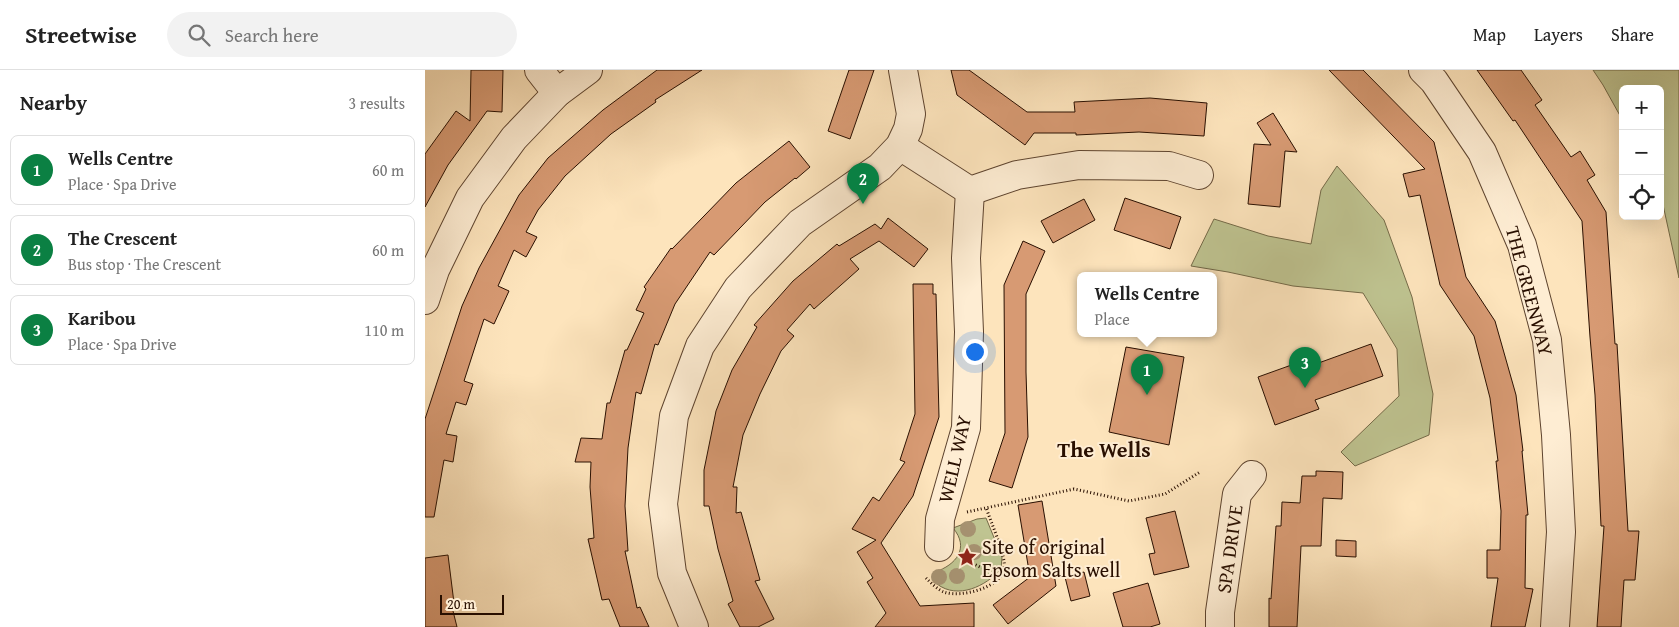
<!DOCTYPE html>
<html lang="en">
<head>
<meta charset="utf-8">
<style>
  body { margin:0; font-family:"Gentium Book Plus",serif; background:#f2f2f2; color:#222 }
  .controls { position:absolute; right:15px; top:15px; display:grid; overflow:hidden; border-radius:8px; box-shadow:0 5px 20px #0002 }
  .controls button { width:45px; height:45px; display:grid; place-items:center; padding:0; border:0; border-bottom:1px solid #e0e0e0; background:#fff; color:#222; font:25px sans-serif }
  .scale { position:absolute; left:15px; bottom:12px; width:64px; box-sizing:border-box; padding-left:5px; border:2px solid #290f00; border-top:0; font-size:14px; line-height:18px; white-space:nowrap; color:#290f00; -webkit-text-stroke:4px #feedd3; paint-order:stroke }
  .you { position:absolute; left:549px; top:281px; width:18px; height:18px; margin:-12px; border:4px solid #fff; border-radius:50%; background:#1a73e8; box-shadow:0 0 0 8px #1a73e833 }
  .badge { display:grid; place-items:center; width:32px; height:32px; border-radius:50%; background:#0b8043; color:#fff; font-size:16px; font-weight:700 }
  .pin { position:absolute; translate:-50% -41px; filter:drop-shadow(0 1px 2px #0008) }
  .pin::after { content:''; position:absolute; top:26px; width:18px; height:15px; background:inherit; clip-path:polygon(0 0,100% 0,50% 100%) }
  .popup { position:absolute; left:652px; top:202px; width:140px; height:65px; box-sizing:border-box; display:grid; place-content:center; border-radius:8px; background:#fff; filter:drop-shadow(0 1px 4px #0005); font-size:16px; white-space:nowrap; color:#767676 }
  .popup b { font-size:19px; color:#222 }
  .popup::after { content:''; position:absolute; left:50%; top:100%; margin-left:-10px; border:10px solid transparent; border-top-color:#fff }
  .list { margin:0; padding:0; list-style:none }
  h2 { display:flex; justify-content:space-between; align-items:center; height:65px; margin:0; padding:0 20px; font-size:21px }
  h2 small { font-size:16px; font-weight:400; color:#767676 }
  .list li { display:grid; grid-template-columns:32px 1fr auto; gap:15px; align-items:center; box-sizing:border-box; height:70px; margin:0 10px 10px; padding:0 10px; border:1px solid #e0e0e0; border-radius:8px }
  .list b { display:block; font-size:19px; white-space:nowrap }
  .list p { margin:0; font-size:16px; white-space:nowrap; color:#767676 }
  .list em { font-size:16px; font-style:normal; color:#767676 }
  .icon { flex:none; width:28px; height:28px; fill:none; stroke:currentColor; stroke-width:2; stroke-linecap:round; stroke-linejoin:round }
  .map { position:relative; flex:none; width:1254px; height:557px; overflow:hidden }
  header { display:flex; align-items:center; gap:30px; box-sizing:border-box; height:70px; padding:0 25px; background:#fff; border-bottom:1px solid #e0e0e0 }
  header strong { font-size:24px }
  nav { display:flex; gap:28px; margin-inline-start:auto; font-size:18px }
  .search { width:350px; height:45px; background:#f2f2f2; display:flex; align-items:center; gap:12px; box-sizing:border-box; padding:0 18px; border-radius:28px; color:#767676; font-size:19px }
  main { display:flex }
  aside { flex:1; background:#fff }
  .map>svg:first-child { display:block }
  .green { fill:#bfc491; stroke:#746a48 }
  .building { fill:#d79a73; stroke:#290f00 }
  .lines { fill:none; stroke-linecap:round; stroke-linejoin:round }
  .minor-casing { stroke:#5e442f; stroke-width:30 }
  .path { stroke:#290f00; stroke-width:3; stroke-dasharray:1 2.5; stroke-linecap:butt }
  .minor { stroke:#feedd3; stroke-width:28 }
  .tree { fill:#a69271 }
  .labels { text-anchor:middle; dominant-baseline:central; stroke-width:4; stroke-linejoin:round; paint-order:stroke }
  .street-label { font-size:20px; fill:#290f00; stroke:#feedd3 }
  .poi-label { font-size:20px; fill:#290f00; stroke:#feedd3; text-anchor:start }
  .quarter-label { font-size:22px; font-weight:bold; fill:#290f00; stroke:#feedd3 }
</style>
</head>
<body>
<header>
<strong>Streetwise</strong>
<div class="search"><svg class="icon" aria-label="search" viewBox="0 0 24 24"><circle cx="10" cy="10" r="6"/><path d="M15 15l6 6"/></svg>Search here</div>
<nav><a>Map</a><a>Layers</a><a>Share</a></nav>
</header>
<main>
<aside>
<h2>Nearby<small>3 results</small></h2>
<ul class="list">
<li><span class="badge">1</span><div><b>Wells Centre</b><p>Place · Spa Drive</p></div><em>60 m</em></li>
<li><span class="badge">2</span><div><b>The Crescent</b><p>Bus stop · The Crescent</p></div><em>60 m</em></li>
<li><span class="badge">3</span><div><b>Karibou</b><p>Place · Spa Drive</p></div><em>110 m</em></li>
</ul>
</aside>
<div class="map">
<svg width="1254" height="557" viewBox="0 0 1254 557">
  <rect width="100%" height="100%" fill="#fde4bc"/>
  <filter id="stains"><feTurbulence type="fractalNoise" baseFrequency=".004" numOctaves="4"/><feColorMatrix values="0 0 0 0 .2 0 0 0 0 .09 0 0 0 0 .02 0 0 0 .5 -.17"/></filter>
  <radialGradient id="worn" r=".72"><stop offset=".6" stop-color="#630" stop-opacity="0"/><stop offset="1" stop-color="#630" stop-opacity=".3"/></radialGradient>
  <g class="green">
    <polygon points="1168,0 1254,0 1254,208 1235,121 1235,19 1198,19 1198,51 1178,15"/>
    <polygon points="912,96 959,150 987,227 1008,324 1004,365 930,396 916,382 974,326 972,279 938,223 868,216 803,202 766,196 789,149 843,166 886,174 896,120"/>
    <path d="M561,448l16,39 -1,12c-15,17 -43,31 -64,15l-2,-12c21,-7 35,-24 18,-44l24,-9z"/>
  </g>
  <g class="building">
    <polygon points="46,0 78,0 77,42 62,41 23,95 0,137 0,84 31,41 45,51"/>
    <polygon points="232,0 277,0 230,30 231,32 186,64 140,106 113,140 101,162 112,167 101,187 89,180 73,216 84,221 69,254 59,249 39,311 48,314 41,335 31,332 21,364 32,366 28,392 19,390 9,447 0,447 0,349 37,236 54,198 94,125 123,88 178,40"/>
    <polygon points="424,0 449,0 425,69 403,61"/>
    <polygon points="526,0 544,0 602,42 650,42 649,32 725,28 782,33 779,66 714,62 651,65 651,63 609,63 600,75 532,25"/>
    <polygon points="904,0 938,0 1009,72 1041,207 1070,251 1091,325 1098,381 1097,381 1103,445 1101,445 1100,518 1108,519 1100,557 1066,557 1073,508 1062,508 1062,480 1075,480 1076,441 1071,391 1073,391 1065,328 1049,266 1015,215 995,125 984,127 978,104 1000,99"/>
    <polygon points="1052,0 1096,0 1117,30 1110,35 1146,87 1155,81 1170,105 1162,110 1181,142 1190,274 1192,274 1203,461 1214,461 1210,510 1199,510 1196,557 1172,557 1179,456 1176,456 1170,325 1165,267 1157,151 1090,50 1088,51"/>
    <polygon points="848,43 872,82 860,81 855,137 823,134 829,74 846,75 832,53"/>
    <polygon points="364,71 385,97 371,109 370,108 340,132 289,185 285,182 250,234 233,275 230,274 216,324 211,322 203,378 200,436 203,481 200,481 212,538 215,537 224,557 195,557 184,529 177,530 163,469 169,468 165,417 166,392 150,392 156,368 177,369 182,333 185,333 200,280 202,280 219,243 211,240 221,219 219,217 246,178 247,179 311,113"/>
    <polygon points="700,128 756,147 745,179 689,160"/>
    <polygon points="659,129 670,150 628,173 616,151"/>
    <polygon points="463,148 503,179 489,197 454,171 425,189 434,199 389,239 385,234 362,260 369,266 356,281 335,324 318,365 308,417 312,417 311,443 316,442 335,510 330,511 349,549 333,557 315,557 303,534 308,531 293,479 284,436 279,436 279,400 291,341 307,300 332,257 329,255 368,211 412,174 414,176 450,154 456,159"/>
    <polygon points="598,171 620,181 601,224 601,302 603,367 587,418 564,411 580,363 579,215"/>
    <polygon points="488,214 508,214 508,224 511,224 514,347 488,426 456,473 495,536 549,533 549,557 450,557 461,543 442,512 448,508 432,482 451,470 427,459 448,427 454,431 480,392 475,390 490,344"/>
    <polygon points="946,274 958,306 890,330 894,339 850,355 833,307 886,288 888,295"/>
    <polygon points="701,277 759,287 744,375 684,362"/>
    <polygon points="891,401 918,402 917,429 898,428 896,476 876,476 872,557 844,557 844,528 846,529 851,456 856,456 857,432 875,433 877,406 891,406"/>
    <polygon points="617,431 631,516 583,554 568,535 605,507 593,435"/>
    <polygon points="750,441 764,497 729,505 724,484 730,483 721,448"/>
    <polygon points="911,470 931,471 931,487 911,486"/>
    <polygon points="23,485 29,533 26,533 32,557 0,557 0,488"/>
    <polygon points="659,502 665,526 646,531 640,507"/>
    <polygon points="723,513 735,554 725,557 698,557 688,523"/>
  </g>
  <g class="lines">
    <defs>
      <g id="minor">
        <polyline points="114,0 132,23"/>
        <polyline points="998,0 1009,11 1057,82 1097,175 1122,270 1131,365 1136,462 1130,557"/>
        <polyline points="475,76 545,121 592,105 654,95 744,96 774,105"/>
        <polyline points="0,230 10,200 45,128 89,68 132,23 163,0"/>
        <polyline points="514,477 515,449 541,358 544,262 541,188 545,121"/>
        <polyline points="269,557 247,503 238,434 249,346 275,276 313,218 375,153 455,97 475,76 483,59 486,44 478,0"/>
        <polyline points="795,557 795,542 812,424 827,405"/>
      </g>
    </defs>
    <use href="#minor" class="minor-casing"/>
    <g class="path">
      <polyline points="542,442 649,419 704,431 740,424 775,402"/>
      <polyline points="535,487 557,498"/>
      <path d="M501,508c5,5 12,12 18,14 17,6 56,-4 60,-23 3,-12 -14,-48 -18,-62"/>
    </g>
    <use href="#minor" class="minor"/>
  </g>
  <g class="tree">
    <circle cx="543" cy="459" r="8"/>
    <circle cx="549" cy="482" r="8"/>
    <circle cx="532" cy="506" r="8"/>
    <circle cx="514" cy="507" r="8"/>
  </g>
  <defs>
    <symbol id="sight-bare" viewBox="-9 -9 18 18"><path d="M0-6L1.8-2.2L6-1.7L2.9 1.2L3.7 5.4L0 3.3L-3.7 5.4L-2.9 1.2L-6-1.7L-1.8-2.2Z" fill="#8f2418" stroke="#feedd3" stroke-width="2.5" paint-order="stroke"/></symbol>
  </defs>
  <g fill-rule="evenodd">
    <use href="#sight-bare" x="528" y="473" width="28" height="28"/>
  </g>
  <g class="labels">
    <g class="street-label">
      <text transform="translate(1105 221) rotate(75)">THE GREENWAY</text>
      <text transform="translate(529 389) rotate(-77)">WELL WAY</text>
      <text transform="translate(804 479) rotate(-82)">SPA DRIVE</text>
    </g>
    <g class="poi-label">
      <text x="557" y="476">Site of original<tspan x="557" dy="23">Epsom Salts well</tspan></text>
    </g>
    <g class="quarter-label">
      <text x="679" y="379">The Wells</text>
    </g>
  </g>
  <rect width="100%" height="100%" filter="url(#stains)"/>
  <rect width="100%" height="100%" fill="url(#worn)"/>
</svg>
<div class="controls">
<button>+</button>
<button>−</button>
<button><svg class="icon" aria-label="locate" viewBox="0 0 24 24"><circle cx="12" cy="12" r="6"/><path d="M12 2v4M12 18v4M2 12h4M18 12h4"/></svg></button>
</div>
<div class="scale">20 m</div>
<div class="you"></div>
<div class="pin badge" style="left:722px;top:325px">1</div>
<div class="popup"><b>Wells Centre</b>Place</div>
<div class="pin badge" style="left:438px;top:134px">2</div>
<div class="pin badge" style="left:880px;top:318px">3</div>
</div>
</main>
</body>
</html>
